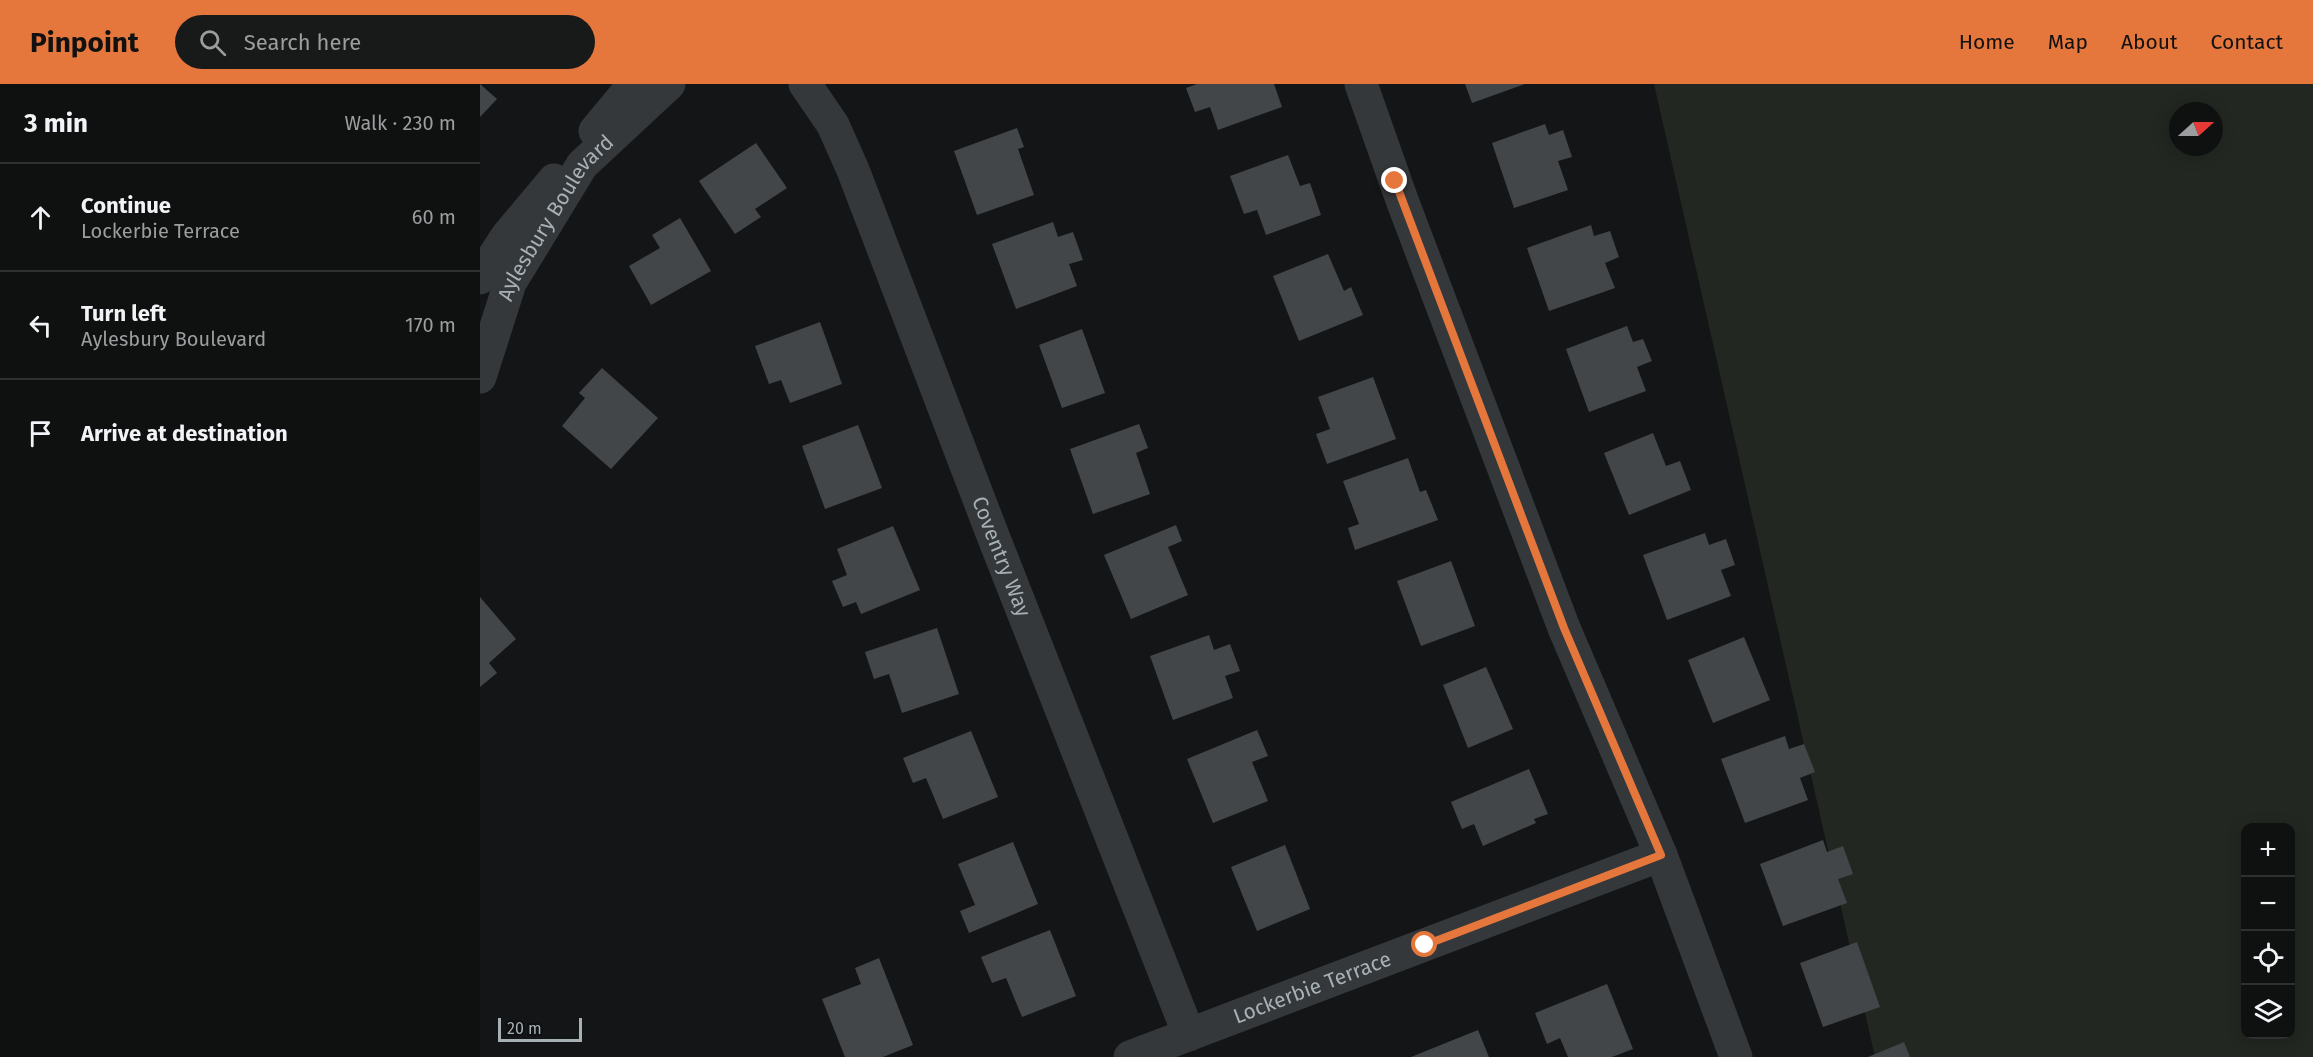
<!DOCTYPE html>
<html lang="en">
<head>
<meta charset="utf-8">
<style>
  body { margin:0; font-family:"Fira Sans",sans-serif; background:#181919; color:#f1f3f6 }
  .controls { position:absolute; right:18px; bottom:18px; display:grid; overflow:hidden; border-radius:12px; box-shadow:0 3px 15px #0003 }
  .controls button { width:54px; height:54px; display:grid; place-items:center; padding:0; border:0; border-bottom:2px solid #2f3030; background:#0f1010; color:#f1f3f6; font:30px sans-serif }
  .compass { position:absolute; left:1689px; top:18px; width:54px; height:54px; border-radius:50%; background:#0f1010; box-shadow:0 3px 15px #0003; rotate:69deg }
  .scale { position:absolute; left:18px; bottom:15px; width:84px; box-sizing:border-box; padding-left:6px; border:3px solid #a7b0b5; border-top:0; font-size:16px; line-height:21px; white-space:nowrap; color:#a7b0b5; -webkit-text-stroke:4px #0f1011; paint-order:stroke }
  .stop { position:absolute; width:18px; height:18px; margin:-14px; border:4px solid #e6773c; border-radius:50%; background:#fff }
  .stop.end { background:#e6773c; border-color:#fff; box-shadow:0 2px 6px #0008 }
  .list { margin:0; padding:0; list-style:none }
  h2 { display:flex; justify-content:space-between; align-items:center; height:78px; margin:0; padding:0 24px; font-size:26px }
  h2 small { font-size:20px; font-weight:400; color:#9b9d9f }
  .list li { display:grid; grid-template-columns:39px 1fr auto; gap:18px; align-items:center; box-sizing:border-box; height:108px; padding:0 24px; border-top:2px solid #2f3030 }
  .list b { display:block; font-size:22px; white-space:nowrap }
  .list p { margin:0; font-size:20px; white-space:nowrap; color:#9b9d9f }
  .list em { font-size:20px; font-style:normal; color:#9b9d9f }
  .icon { flex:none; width:33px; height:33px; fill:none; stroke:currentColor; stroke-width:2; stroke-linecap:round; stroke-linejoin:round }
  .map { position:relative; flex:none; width:1833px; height:973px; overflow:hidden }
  header { display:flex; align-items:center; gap:36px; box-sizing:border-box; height:84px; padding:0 30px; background:#e6773c; color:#111 }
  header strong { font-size:28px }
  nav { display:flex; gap:33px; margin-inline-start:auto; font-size:21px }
  .search { width:420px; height:54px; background:#181919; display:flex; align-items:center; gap:15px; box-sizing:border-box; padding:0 21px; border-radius:33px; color:#9b9d9f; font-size:22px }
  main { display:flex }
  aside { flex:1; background:#0f1010 }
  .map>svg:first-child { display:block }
  .green { fill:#222821; fill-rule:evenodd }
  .building { fill:#434649 }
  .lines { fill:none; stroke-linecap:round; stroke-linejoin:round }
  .minor { stroke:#35383b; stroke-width:33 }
  .route { stroke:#e6773c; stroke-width:8 }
  .labels { text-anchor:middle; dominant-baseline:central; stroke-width:4.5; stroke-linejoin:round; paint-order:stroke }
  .street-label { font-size:21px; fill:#a7b0b5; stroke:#0f1011 }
</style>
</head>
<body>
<header>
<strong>Pinpoint</strong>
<div class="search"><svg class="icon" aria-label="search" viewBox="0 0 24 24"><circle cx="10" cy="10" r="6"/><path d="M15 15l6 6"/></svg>Search here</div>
<nav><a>Home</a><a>Map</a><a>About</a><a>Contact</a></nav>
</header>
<main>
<aside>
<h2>3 min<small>Walk · 230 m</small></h2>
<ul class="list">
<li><svg class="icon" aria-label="ahead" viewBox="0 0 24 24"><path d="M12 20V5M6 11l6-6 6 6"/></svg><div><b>Continue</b><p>Lockerbie Terrace</p></div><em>60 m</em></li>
<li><svg class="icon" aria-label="left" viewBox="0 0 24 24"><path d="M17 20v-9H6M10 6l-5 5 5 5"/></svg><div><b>Turn left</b><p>Aylesbury Boulevard</p></div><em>170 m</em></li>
<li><svg class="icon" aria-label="arrive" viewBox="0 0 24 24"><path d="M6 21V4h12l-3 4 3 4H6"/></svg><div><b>Arrive at destination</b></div></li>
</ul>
</aside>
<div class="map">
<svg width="1833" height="973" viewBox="0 0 1833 973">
  <rect width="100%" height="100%" fill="#141516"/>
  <path class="green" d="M1174,0h659v973h-438zM1698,27h36v36h-36zM1766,744h44v206h-44z"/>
  <g class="building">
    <polygon points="0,0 17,15 0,33"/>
    <polygon points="717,0 794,0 802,23 738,46 730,23 715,28 706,4"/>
    <polygon points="985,0 1045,0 992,19"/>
    <polygon points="1065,40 1069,51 1083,46 1092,73 1078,77 1088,106 1034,124 1012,59"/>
    <polygon points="537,44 544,63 538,65 554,111 497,131 474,67"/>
    <polygon points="276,59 307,104 275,125 281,133 255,150 219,97"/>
    <polygon points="808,71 820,102 830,99 841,131 786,151 777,126 764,130 750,92"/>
    <polygon points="200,134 231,187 171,221 149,182 180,164 172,151"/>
    <polygon points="573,138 578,153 593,148 603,176 589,180 597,202 536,225 512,160"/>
    <polygon points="1111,141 1114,152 1130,147 1139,173 1125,179 1135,204 1069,227 1047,164"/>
    <polygon points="848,170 864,207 871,203 883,231 819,257 793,192"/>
    <polygon points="340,238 362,300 310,319 301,296 289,300 275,262"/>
    <polygon points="1147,242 1153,258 1163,255 1172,277 1157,283 1166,307 1109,328 1086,265"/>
    <polygon points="602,245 625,309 582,324 559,261"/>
    <polygon points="122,284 178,334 131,385 82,342 105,314 99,309"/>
    <polygon points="893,293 916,355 847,380 836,350 850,345 838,313"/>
    <polygon points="659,340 668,364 656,369 670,410 613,430 590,365"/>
    <polygon points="378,341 402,404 345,425 322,362"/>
    <polygon points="1173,349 1186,382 1200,377 1211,406 1149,431 1124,369"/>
    <polygon points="928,374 940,408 946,406 958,436 875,466 868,444 879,440 863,397"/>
    <polygon points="696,441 702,457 688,463 708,511 651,535 624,471"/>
    <polygon points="413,442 440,506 381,530 376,518 363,523 352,497 367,491 357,465"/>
    <polygon points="1225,449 1229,461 1246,455 1255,481 1241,486 1251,512 1187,536 1163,471"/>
    <polygon points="971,477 995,542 941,562 917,497"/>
    <polygon points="0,513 36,555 9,579 17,589 0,603"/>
    <polygon points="457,544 479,610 422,629 409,590 394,595 385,568"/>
    <polygon points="729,551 734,566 750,560 760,587 745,592 753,614 693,636 670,572"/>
    <polygon points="1264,553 1290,616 1233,639 1208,576"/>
    <polygon points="1006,583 1033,645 988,664 963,601"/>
    <polygon points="777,646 788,672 772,678 788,717 733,739 707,675"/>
    <polygon points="491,647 518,713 463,735 446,694 433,699 423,674"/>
    <polygon points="1305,652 1309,665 1324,660 1335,688 1320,694 1328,716 1265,739 1241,675"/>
    <polygon points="1049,685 1068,730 1054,735 1056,739 1003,762 994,740 982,745 971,718"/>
    <polygon points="1343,756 1347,768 1363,762 1373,790 1358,795 1367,819 1303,842 1280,780"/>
    <polygon points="533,758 558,820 489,849 480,827 495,821 478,780"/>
    <polygon points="805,761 830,825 777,847 751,783"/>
    <polygon points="570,846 596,912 542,933 526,894 512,899 501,873"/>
    <polygon points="1377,858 1400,923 1343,943 1320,879"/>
    <polygon points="399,874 433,961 403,973 365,973 342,915 381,900 375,884"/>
    <polygon points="1127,900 1153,965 1132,973 1088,973 1080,954 1067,960 1055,929"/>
    <polygon points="998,946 1009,973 931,973"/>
    <polygon points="1424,958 1430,973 1388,973"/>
  </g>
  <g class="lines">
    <g class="minor">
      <path id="s1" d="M325,0l28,41 20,45 137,358 199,507"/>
      <polyline points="881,0 922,116 1084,544 1181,771 1256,973"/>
      <polyline points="115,47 154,0"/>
      <polyline points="0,194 27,152 74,96"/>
      <path id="s2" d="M0,293l30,-94 72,-118 87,-81"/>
      <path id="s3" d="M650,973l531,-202"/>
    </g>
  </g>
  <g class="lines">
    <polyline class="route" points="915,97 1084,544 1181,771 945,861"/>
  </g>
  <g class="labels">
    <g class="street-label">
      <text stroke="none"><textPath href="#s2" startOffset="178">Aylesbury Boulevard</textPath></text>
      <text stroke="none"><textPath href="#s1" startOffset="513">Coventry Way</textPath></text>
      <text stroke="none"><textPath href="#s3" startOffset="195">Lockerbie Terrace</textPath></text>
    </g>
  </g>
</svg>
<div class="controls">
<button>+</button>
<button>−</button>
<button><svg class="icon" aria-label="locate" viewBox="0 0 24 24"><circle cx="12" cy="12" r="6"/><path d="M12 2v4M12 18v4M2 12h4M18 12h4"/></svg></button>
<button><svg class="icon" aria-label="layers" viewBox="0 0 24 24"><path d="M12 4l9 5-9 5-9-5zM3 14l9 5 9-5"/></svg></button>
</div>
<svg class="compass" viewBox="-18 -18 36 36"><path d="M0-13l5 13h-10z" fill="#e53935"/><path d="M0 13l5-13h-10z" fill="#9b9d9f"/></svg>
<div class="scale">20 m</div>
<div class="stop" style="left:945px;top:861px"></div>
<div class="stop end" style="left:915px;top:97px"></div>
</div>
</main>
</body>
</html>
